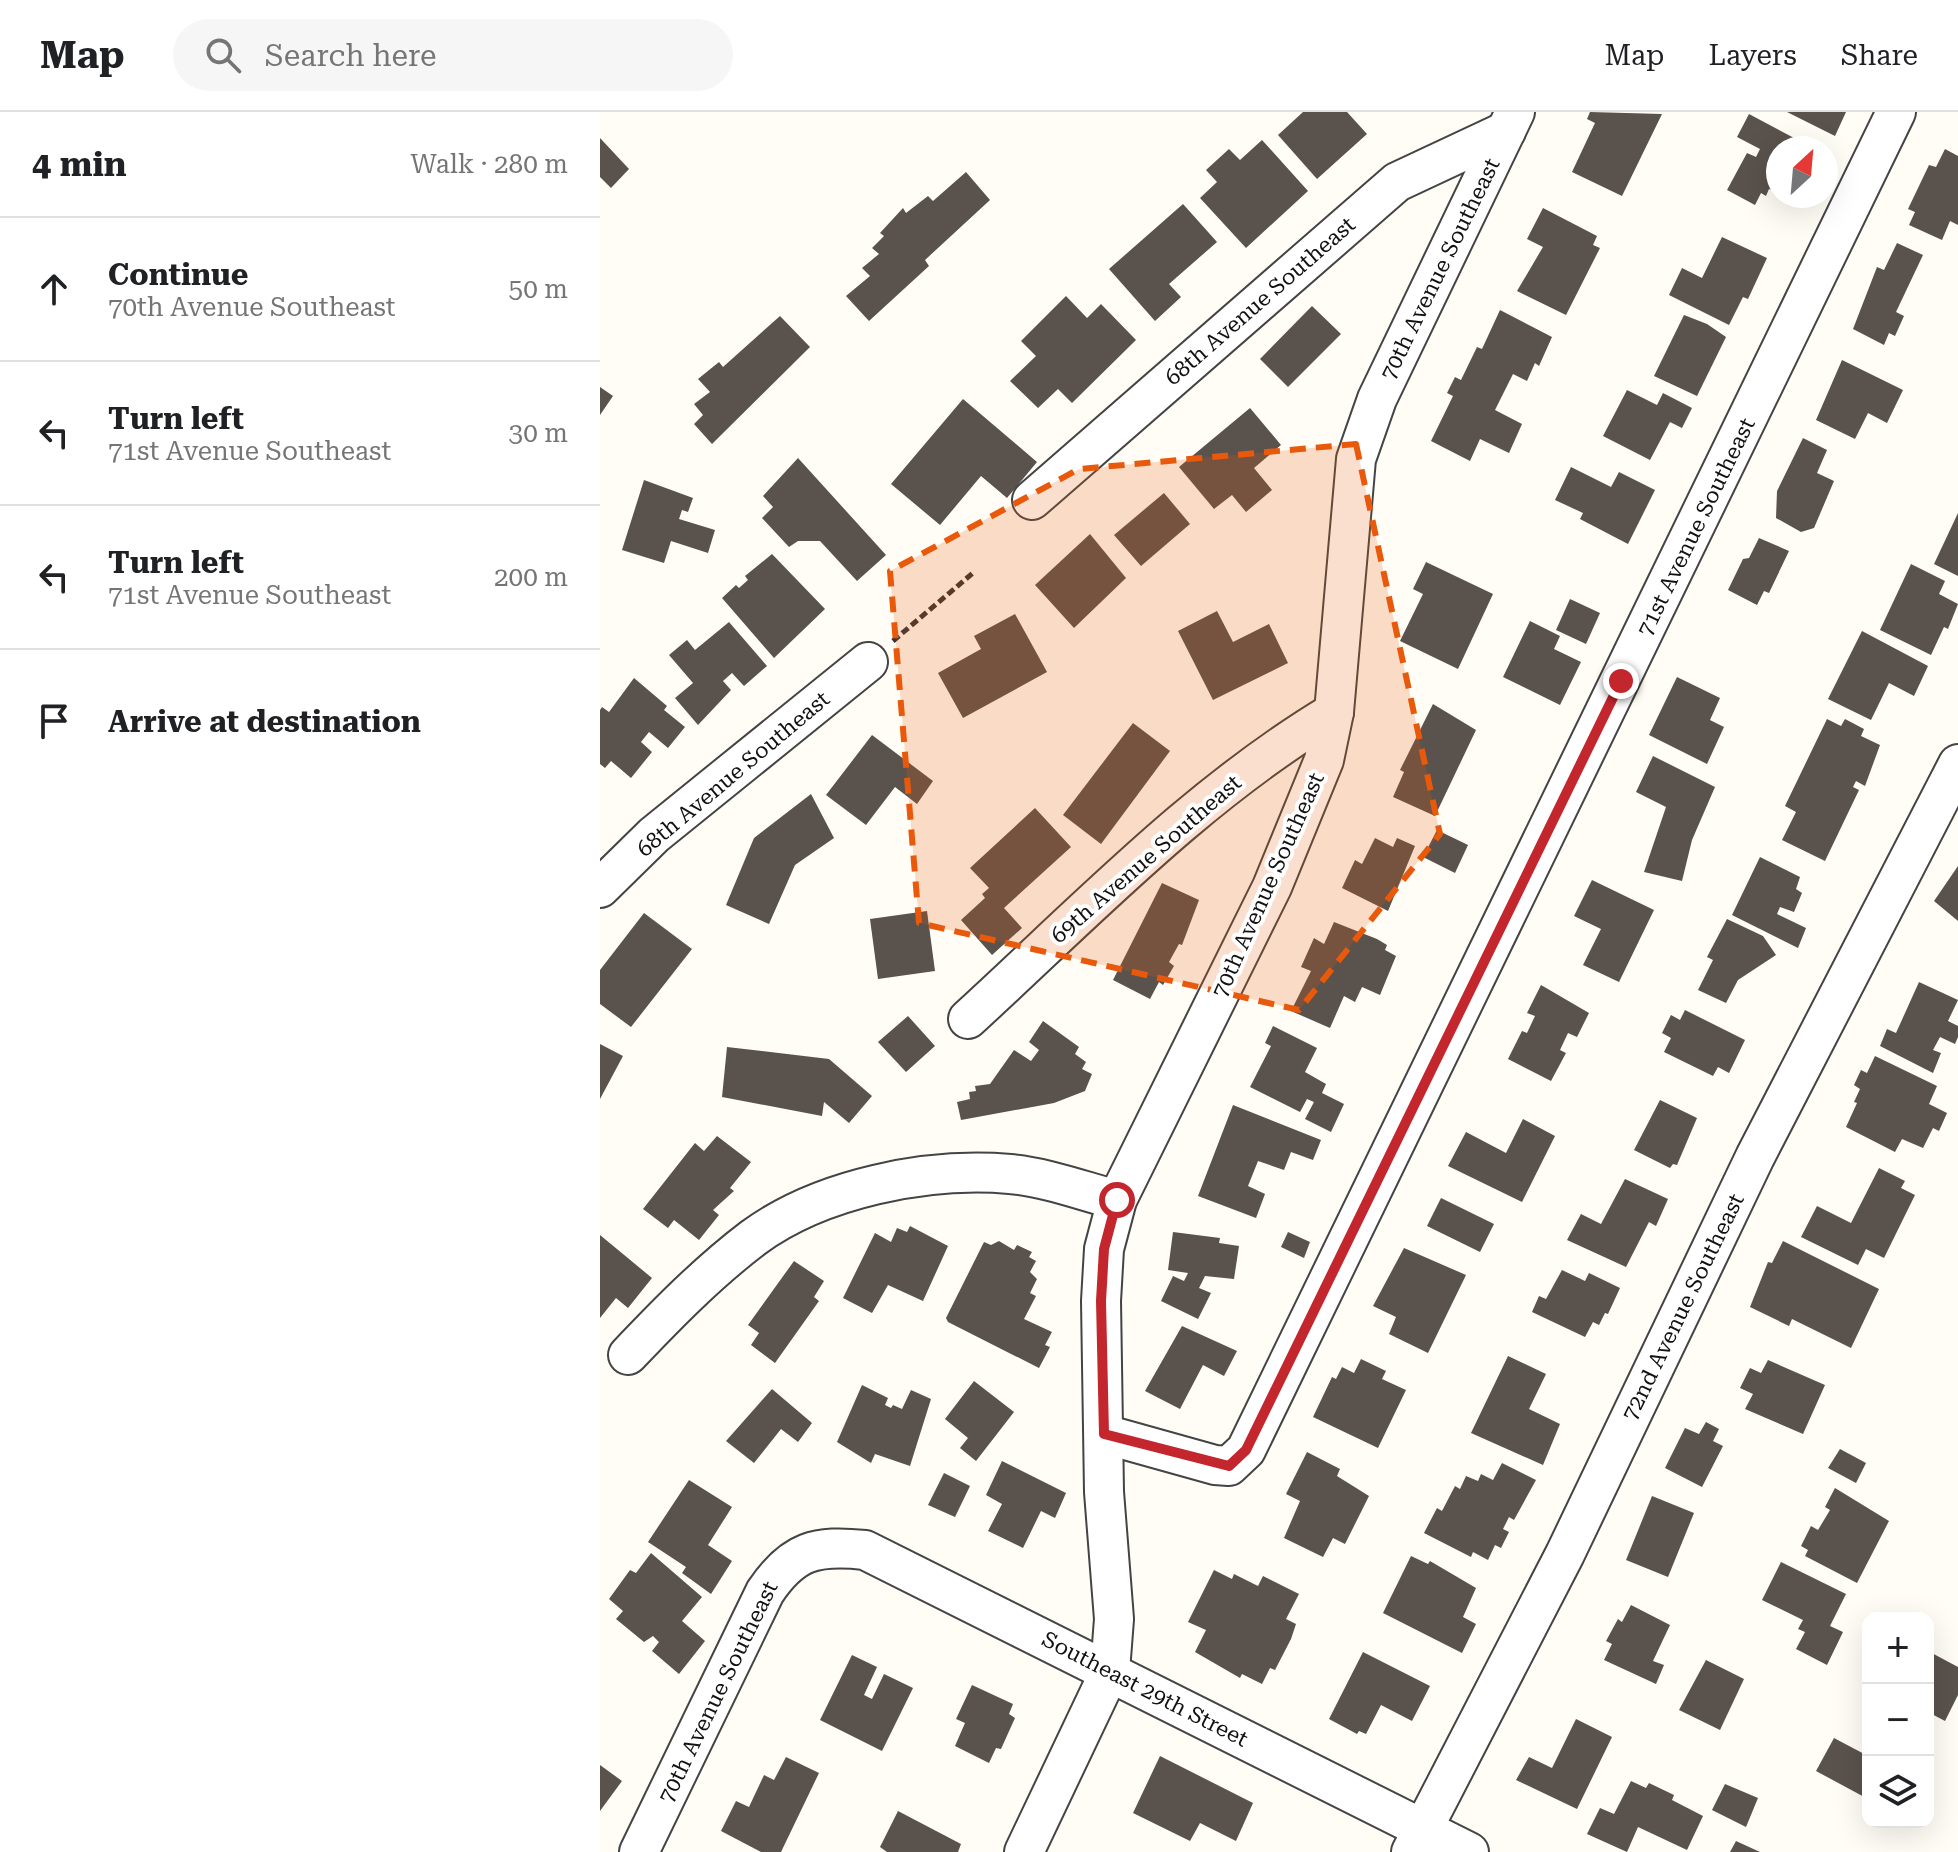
<!DOCTYPE html>
<html lang="en">
<head>
<meta charset="utf-8">
<style>
  body { margin:0; font-family:"Roboto Serif",serif; background:#f6f6f6; color:#202124 }
  .controls { position:absolute; right:24px; bottom:24px; display:grid; overflow:hidden; border-radius:16px; box-shadow:0 8px 32px #0002 }
  .controls button { width:72px; height:72px; display:grid; place-items:center; padding:0; border:0; border-bottom:2px solid #e0e0e0; background:#fff; color:#202124; font:40px sans-serif }
  .compass { position:absolute; left:1166px; top:24px; width:72px; height:72px; border-radius:50%; background:#fff; box-shadow:0 8px 32px #0002; rotate:26deg }
  .stop { position:absolute; width:24px; height:24px; margin:-18px; border:6px solid #c4262e; border-radius:50%; background:#fff }
  .stop.end { background:#c4262e; border-color:#fff; box-shadow:0 2px 8px #0008 }
  .list { margin:0; padding:0; list-style:none }
  h2 { display:flex; justify-content:space-between; align-items:center; height:104px; margin:0; padding:0 32px; font-size:34px }
  h2 small { font-size:26px; font-weight:400; color:#757577 }
  .list li { display:grid; grid-template-columns:52px 1fr auto; gap:24px; align-items:center; box-sizing:border-box; height:144px; padding:0 32px; border-top:2px solid #e0e0e0 }
  .list b { display:block; font-size:30px; white-space:nowrap }
  .list p { margin:0; font-size:26px; white-space:nowrap; color:#757577 }
  .list em { font-size:26px; font-style:normal; color:#757577 }
  .icon { flex:none; width:44px; height:44px; fill:none; stroke:currentColor; stroke-width:2; stroke-linecap:round; stroke-linejoin:round }
  .map { position:relative; flex:none; width:1358px; height:1740px; overflow:hidden }
  header { display:flex; align-items:center; gap:48px; box-sizing:border-box; height:112px; padding:0 40px; background:#fff; border-bottom:2px solid #e0e0e0 }
  header strong { font-size:38px }
  nav { display:flex; gap:44px; margin-inline-start:auto; font-size:28px }
  .search { width:560px; height:72px; background:#f6f6f6; display:flex; align-items:center; gap:20px; box-sizing:border-box; padding:0 28px; border-radius:44px; color:#757577; font-size:30px }
  main { display:flex }
  aside { flex:1; background:#fff }
  .map>svg:first-child { display:block }
  .building { fill:#5a524d }
  .lines { fill:none; stroke-linecap:round; stroke-linejoin:round }
  .minor-casing { stroke:#444; stroke-width:42 }
  .path { stroke:#333; stroke-width:5; stroke-dasharray:8 4; stroke-linecap:butt }
  .minor { stroke:#fff; stroke-width:38 }
  .route { stroke:#c4262e; stroke-width:10 }
  .marked { fill:#e8590c; fill-opacity:0.2; stroke:#e8590c; stroke-width:6; stroke-dasharray:16 10; stroke-linejoin:round }
  .labels { text-anchor:middle; dominant-baseline:central; stroke-width:8; stroke-linejoin:round; paint-order:stroke }
  .street-label { font-size:22px; fill:#111; stroke:#fff }
</style>
</head>
<body>
<header>
<strong>Map</strong>
<div class="search"><svg class="icon" aria-label="search" viewBox="0 0 24 24"><circle cx="10" cy="10" r="6"/><path d="M15 15l6 6"/></svg>Search here</div>
<nav><a>Map</a><a>Layers</a><a>Share</a></nav>
</header>
<main>
<aside>
<h2>4 min<small>Walk · 280 m</small></h2>
<ul class="list">
<li><svg class="icon" aria-label="ahead" viewBox="0 0 24 24"><path d="M12 20V5M6 11l6-6 6 6"/></svg><div><b>Continue</b><p>70th Avenue Southeast</p></div><em>50 m</em></li>
<li><svg class="icon" aria-label="left" viewBox="0 0 24 24"><path d="M17 20v-9H6M10 6l-5 5 5 5"/></svg><div><b>Turn left</b><p>71st Avenue Southeast</p></div><em>30 m</em></li>
<li><svg class="icon" aria-label="left" viewBox="0 0 24 24"><path d="M17 20v-9H6M10 6l-5 5 5 5"/></svg><div><b>Turn left</b><p>71st Avenue Southeast</p></div><em>200 m</em></li>
<li><svg class="icon" aria-label="arrive" viewBox="0 0 24 24"><path d="M6 21V4h12l-3 4 3 4H6"/></svg><div><b>Arrive at destination</b></div></li>
</ul>
</aside>
<div class="map">
<svg width="1358" height="1740" viewBox="0 0 1358 1740">
  <rect width="100%" height="100%" fill="#fffdf5"/>
  <g class="building">
    <polygon points="703,0 747,0 767,22 717,67 678,23"/>
    <polygon points="990,0 1062,2 1022,84 972,60 995,11 987,7"/>
    <polygon points="1187,0 1246,0 1235,24"/>
    <polygon points="1149,2 1213,36 1178,36 1178,67 1172,78 1169,77 1166,84 1161,81 1155,93 1127,78 1147,41 1156,45 1160,37 1137,25"/>
    <polygon points="0,26 29,57 11,76 0,65"/>
    <polygon points="662,28 708,79 646,136 600,86 617,70 606,58 629,37 640,48"/>
    <polygon points="1345,37 1358,44 1358,113 1350,109 1342,128 1309,113 1315,100 1308,97 1329,53 1336,55"/>
    <polygon points="366,60 390,88 325,148 329,154 269,209 246,184 270,164 262,156 279,142 272,136 284,124 280,121 303,96 306,101 328,84 333,89"/>
    <polygon points="583,92 617,130 569,172 581,185 555,209 509,157"/>
    <polygon points="943,96 997,124 993,133 1000,136 966,203 917,179 943,135 927,127"/>
    <polygon points="1122,125 1167,146 1148,187 1143,185 1129,213 1069,183 1082,156 1102,166"/>
    <polygon points="1297,131 1323,143 1296,200 1304,204 1295,224 1289,221 1284,233 1253,217 1277,155 1284,158"/>
    <polygon points="466,184 487,206 501,192 536,228 472,291 458,277 438,296 410,269 436,244 421,229"/>
    <polygon points="712,194 741,222 688,275 660,247"/>
    <polygon points="900,198 952,225 939,254 935,251 927,269 913,262 895,298 922,312 909,341 880,327 870,349 831,329 853,284 847,281 855,265 861,268 877,235 882,237"/>
    <polygon points="1084,203 1107,212 1126,225 1097,284 1054,264"/>
    <polygon points="180,204 210,235 112,332 94,312 103,303 94,292 110,280 98,267 119,250 123,255"/>
    <polygon points="1242,248 1303,278 1287,311 1268,301 1255,327 1216,308"/>
    <polygon points="0,275 13,284 0,303"/>
    <polygon points="1027,278 1057,293 1063,281 1092,296 1082,316 1070,310 1050,348 1003,324"/>
    <polygon points="363,287 437,350 407,386 381,364 340,413 291,372"/>
    <polygon points="650,296 681,333 654,356 672,378 646,400 632,383 614,397 579,355"/>
    <polygon points="1203,326 1227,338 1217,361 1234,369 1214,416 1201,420 1176,406 1177,379"/>
    <polygon points="198,346 286,443 257,469 220,429 198,429 189,435 162,406 173,395 163,384"/>
    <polygon points="971,355 1011,375 1019,360 1055,378 1028,432 980,407 983,401 955,388"/>
    <polygon points="44,368 93,386 88,400 82,398 79,407 115,418 108,441 71,429 64,451 22,438"/>
    <polygon points="564,381 590,412 541,454 514,423"/>
    <polygon points="1358,401 1358,464 1334,452"/>
    <polygon points="490,422 526,466 474,516 435,473"/>
    <polygon points="1159,426 1189,439 1169,481 1164,479 1157,493 1128,478 1143,447 1149,446"/>
    <polygon points="172,442 225,497 174,546 122,486 136,473 139,476 148,468 145,464"/>
    <polygon points="826,450 893,482 858,557 800,529 823,482 813,477"/>
    <polygon points="1311,452 1345,469 1339,482 1358,492 1348,517 1344,515 1331,543 1280,518"/>
    <polygon points="970,487 1000,501 986,532 956,518"/>
    <polygon points="617,499 633,530 669,512 688,551 613,588 578,519"/>
    <polygon points="415,502 447,560 363,606 338,561 381,537 374,524"/>
    <polygon points="930,509 960,524 954,537 981,550 960,593 903,565"/>
    <polygon points="129,510 167,554 144,574 132,561 123,569 131,578 98,613 75,586 93,571 69,543 87,528 95,538"/>
    <polygon points="1262,519 1328,554 1314,584 1289,571 1271,608 1228,587"/>
    <polygon points="1077,565 1120,586 1110,608 1124,615 1107,652 1049,623"/>
    <polygon points="34,566 67,594 64,598 85,615 68,636 49,620 41,630 52,640 31,666 11,649 5,656 0,652 0,598 2,595 9,600"/>
    <polygon points="833,592 876,618 835,704 793,685 804,660 800,658"/>
    <polygon points="1227,607 1241,614 1245,607 1264,617 1261,624 1280,633 1265,674 1256,669 1253,675 1259,678 1225,749 1182,728 1196,700 1185,694"/>
    <polygon points="533,611 570,639 501,732 463,703"/>
    <polygon points="272,623 333,669 317,692 295,675 266,713 226,683"/>
    <polygon points="1053,644 1115,675 1092,728 1082,769 1044,760 1066,695 1036,680"/>
    <polygon points="211,682 234,726 195,753 169,812 126,793 154,726"/>
    <polygon points="435,696 471,735 404,796 422,816 392,843 361,808 385,786 382,782 389,776 370,756"/>
    <polygon points="837,718 868,733 855,761 823,745"/>
    <polygon points="775,726 793,735 797,726 815,734 788,799 742,776 755,748 762,752"/>
    <polygon points="1160,745 1200,765 1196,777 1202,781 1194,800 1180,795 1177,802 1206,816 1198,836 1132,803"/>
    <polygon points="1358,754 1358,809 1334,789"/>
    <polygon points="992,768 1054,798 1019,870 983,853 1001,817 974,804"/>
    <polygon points="562,771 599,788 582,833 579,832 569,850 574,854 563,873 559,870 550,887 513,868"/>
    <polygon points="327,799 335,859 278,867 270,807"/>
    <polygon points="44,801 92,837 31,915 0,892 0,858"/>
    <polygon points="1127,807 1163,824 1176,843 1138,868 1126,891 1098,878 1113,848 1107,845"/>
    <polygon points="734,810 777,827 787,833 785,838 796,844 780,883 762,875 755,890 744,884 730,916 691,899 711,859 701,855 714,826 724,832"/>
    <polygon points="1319,870 1358,888 1348,909 1358,914 1358,925 1355,932 1340,925 1333,938 1341,941 1333,961 1280,934 1287,917 1296,921"/>
    <polygon points="941,873 989,901 977,925 968,921 960,938 966,941 951,969 908,947 922,919 927,921 935,904 927,901"/>
    <polygon points="1085,898 1145,928 1129,961 1118,955 1113,964 1064,940 1071,926 1062,921 1071,903 1080,908"/>
    <polygon points="308,904 335,934 306,960 278,930"/>
    <polygon points="443,909 479,935 475,942 486,950 482,957 492,962 485,979 454,991 361,1008 357,990 370,987 369,980 376,979 375,974 390,972 414,938 431,949 439,938 429,930"/>
    <polygon points="673,914 717,936 705,960 726,972 722,981 744,992 731,1020 705,1007 714,990 707,987 700,1000 650,975 671,934 665,931"/>
    <polygon points="0,932 23,944 0,987"/>
    <polygon points="127,935 229,947 272,984 249,1011 224,990 222,1004 122,985"/>
    <polygon points="1275,944 1337,974 1329,992 1347,1001 1339,1019 1333,1016 1323,1036 1302,1027 1295,1040 1246,1015 1257,991 1254,990 1260,977 1254,973 1261,958 1267,961"/>
    <polygon points="1060,988 1097,1006 1077,1053 1073,1052 1070,1056 1034,1038"/>
    <polygon points="633,993 721,1028 713,1048 691,1040 684,1058 658,1049 648,1074 665,1082 656,1106 598,1084"/>
    <polygon points="923,1007 955,1024 922,1090 848,1054 866,1020 906,1041"/>
    <polygon points="117,1024 151,1050 130,1076 134,1079 113,1098 119,1103 99,1128 74,1108 68,1116 43,1097 95,1031 104,1039"/>
    <polygon points="1279,1056 1305,1069 1301,1076 1315,1083 1284,1146 1266,1137 1258,1153 1201,1125 1217,1094 1251,1111"/>
    <polygon points="1025,1067 1068,1087 1056,1114 1049,1110 1026,1155 967,1128 981,1102 1001,1112"/>
    <polygon points="841,1086 894,1112 880,1140 827,1114"/>
    <polygon points="310,1114 348,1134 323,1189 288,1173 272,1201 243,1186 275,1121 291,1130 297,1116 307,1120"/>
    <polygon points="573,1120 620,1126 619,1131 639,1134 634,1167 605,1164 599,1176 611,1181 598,1207 561,1189 573,1164 584,1169 588,1161 568,1158"/>
    <polygon points="688,1120 710,1130 704,1146 681,1135"/>
    <polygon points="0,1123 52,1166 28,1196 16,1186 0,1206"/>
    <polygon points="399,1129 414,1138 417,1133 432,1140 429,1145 436,1149 430,1160 437,1167 430,1181 436,1184 424,1207 452,1220 445,1233 450,1235 439,1256 348,1210 346,1206 384,1130 391,1133"/>
    <polygon points="1183,1129 1279,1177 1251,1236 1192,1207 1189,1214 1150,1195 1168,1150 1172,1151"/>
    <polygon points="804,1136 866,1163 828,1241 789,1222 796,1205 773,1194"/>
    <polygon points="194,1149 224,1169 214,1185 219,1189 175,1251 151,1233 159,1221 148,1213"/>
    <polygon points="962,1158 985,1169 989,1161 1020,1176 1008,1202 1005,1201 999,1213 993,1210 985,1225 932,1200 939,1184 946,1187"/>
    <polygon points="582,1214 637,1239 624,1264 603,1253 580,1297 545,1279"/>
    <polygon points="908,1244 946,1262 929,1297 960,1312 943,1353 871,1321"/>
    <polygon points="761,1247 786,1259 782,1267 806,1278 778,1336 713,1305 732,1265 736,1267 742,1255 754,1261"/>
    <polygon points="1168,1248 1225,1273 1203,1322 1145,1297 1153,1282 1140,1276 1150,1256 1161,1261"/>
    <polygon points="374,1269 414,1300 376,1349 360,1336 368,1326 345,1307"/>
    <polygon points="262,1273 288,1286 285,1293 291,1296 293,1293 302,1297 311,1278 331,1287 310,1354 275,1342 271,1351 237,1330"/>
    <polygon points="172,1277 212,1311 198,1330 181,1317 154,1351 126,1329"/>
    <polygon points="1106,1310 1119,1317 1113,1329 1123,1334 1102,1375 1065,1356 1085,1316 1099,1322"/>
    <polygon points="1240,1337 1266,1351 1256,1371 1228,1356"/>
    <polygon points="707,1340 740,1357 737,1364 769,1384 745,1432 733,1426 723,1445 684,1426 700,1389 686,1382"/>
    <polygon points="402,1349 466,1381 455,1406 441,1399 423,1436 388,1419 402,1392 386,1383"/>
    <polygon points="902,1351 936,1368 914,1408 909,1405 903,1417 909,1420 901,1436 895,1433 888,1448 873,1440 871,1445 824,1421 837,1396 842,1399 855,1374 860,1377 866,1364 878,1369 881,1362 893,1368"/>
    <polygon points="344,1361 370,1374 355,1405 328,1393"/>
    <polygon points="89,1368 132,1395 108,1433 132,1449 111,1482 82,1461 86,1455 48,1430"/>
    <polygon points="1235,1376 1289,1409 1257,1471 1205,1444 1208,1438 1201,1434 1211,1414 1218,1418 1230,1398 1225,1395"/>
    <polygon points="1052,1384 1094,1401 1068,1465 1026,1448"/>
    <polygon points="51,1441 102,1485 82,1509 105,1529 79,1562 52,1539 59,1530 53,1524 44,1530 16,1507 23,1499 9,1487 30,1458 36,1461"/>
    <polygon points="811,1444 828,1452 830,1449 876,1476 863,1505 876,1512 862,1541 783,1501"/>
    <polygon points="1181,1450 1246,1482 1230,1514 1243,1520 1227,1553 1196,1537 1205,1520 1198,1517 1203,1508 1162,1488"/>
    <polygon points="614,1458 632,1467 634,1462 658,1474 663,1464 699,1482 686,1507 696,1512 691,1527 675,1558 670,1556 662,1572 642,1562 640,1566 595,1540 606,1518 588,1510"/>
    <polygon points="1031,1493 1070,1513 1053,1549 1064,1553 1056,1572 1004,1548 1012,1532 1006,1529 1018,1507 1022,1510"/>
    <polygon points="1328,1539 1358,1555 1358,1583 1345,1609 1328,1600"/>
    <polygon points="763,1540 830,1574 812,1609 781,1593 766,1622 759,1619 757,1622 729,1607"/>
    <polygon points="252,1543 277,1555 264,1583 272,1587 284,1562 313,1576 282,1639 220,1608"/>
    <polygon points="1106,1548 1144,1567 1120,1618 1079,1598"/>
    <polygon points="372,1573 413,1592 409,1602 415,1606 401,1637 396,1636 389,1651 355,1634 365,1611 356,1607"/>
    <polygon points="976,1607 1012,1625 977,1697 916,1668 929,1645 952,1656"/>
    <polygon points="1234,1626 1268,1644 1268,1687 1216,1659"/>
    <polygon points="560,1644 653,1691 636,1729 600,1711 590,1729 533,1701"/>
    <polygon points="186,1645 219,1661 181,1740 161,1740 121,1719 136,1689 149,1695 164,1663 174,1668"/>
    <polygon points="0,1653 22,1669 0,1699"/>
    <polygon points="1031,1669 1046,1676 1049,1671 1074,1683 1072,1688 1103,1704 1087,1738 1038,1715 1027,1740 987,1722 1000,1696 1014,1702"/>
    <polygon points="1125,1672 1158,1686 1146,1715 1112,1698"/>
    <polygon points="298,1699 361,1732 358,1740 287,1740 280,1735"/>
    <polygon points="1136,1729 1160,1740 1130,1740"/>
  </g>
  <g class="lines">
    <defs>
      <g id="minor">
        <polyline points="432,388 797,70 906,19"/>
        <polyline points="0,776 54,723 268,550"/>
        <path d="M368,907c117,-107 230,-226 366,-307"/>
        <path d="M28,1243c39,-41 79,-82 125,-117 68,-50 174,-71 257,-64 35,3 73,17 107,26"/>
        <polyline points="504,1322 615,1353 629,1354 646,1338 1296,0"/>
        <path d="M39,1740l126,-260c28,-42 51,-47 100,-42l604,302"/>
        <polyline points="424,1740 510,1559 514,1507 504,1380 501,1189 504,1137 517,1088 672,775 724,648 734,600 756,347 777,287 915,0"/>
        <polyline points="811,1740 965,1442 1155,1045 1358,652"/>
      </g>
    </defs>
    <use href="#minor" class="minor-casing"/>
    <polyline class="path" points="293,529 374,460"/>
    <use href="#minor" class="minor"/>
  </g>
  <g class="lines">
    <polyline class="route" points="517,1088 504,1137 501,1189 504,1322 629,1354 646,1338 1021,569"/>
  </g>
  <path class="marked" d="M756,332l84,390 -141,176 -380,-87 -29,-352 189,-102z"/>
  <g class="labels">
    <g class="street-label">
      <text transform="translate(840 157) rotate(-64)">70th Avenue Southeast</text>
      <text transform="translate(660 189) rotate(-41)">68th Avenue Southeast</text>
      <text transform="translate(1096 415) rotate(-64)">71st Avenue Southeast</text>
      <text transform="translate(133 662) rotate(-40)">68th Avenue Southeast</text>
      <text transform="translate(546 747) rotate(-41)">69th Avenue Southeast</text>
      <text transform="translate(668 773) rotate(-66)">70th Avenue Southeast</text>
      <text transform="translate(1083 1195) rotate(-64)">72nd Avenue Southeast</text>
      <text transform="translate(545 1577) rotate(27)">Southeast 29th Street</text>
      <text transform="translate(118 1580) rotate(-64)">70th Avenue Southeast</text>
    </g>
  </g>
</svg>
<div class="controls">
<button>+</button>
<button>−</button>
<button><svg class="icon" aria-label="layers" viewBox="0 0 24 24"><path d="M12 4l9 5-9 5-9-5zM3 14l9 5 9-5"/></svg></button>
</div>
<svg class="compass" viewBox="-18 -18 36 36"><path d="M0-13l5 13h-10z" fill="#e53935"/><path d="M0 13l5-13h-10z" fill="#757577"/></svg>
<div class="stop" style="left:517px;top:1088px"></div>
<div class="stop end" style="left:1021px;top:569px"></div>
</div>
</main>
</body>
</html>
